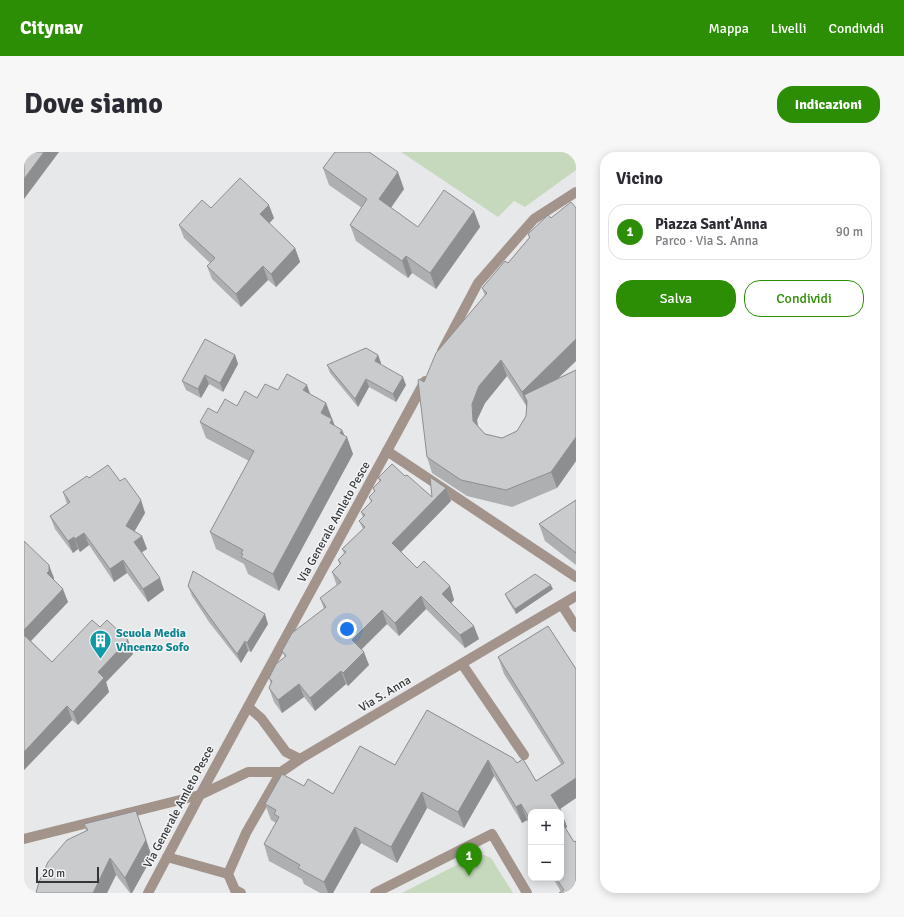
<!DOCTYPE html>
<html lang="it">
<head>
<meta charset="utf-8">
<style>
  body { margin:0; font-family:Signika,sans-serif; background:#f7f7f7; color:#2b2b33 }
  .controls { position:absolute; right:12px; bottom:12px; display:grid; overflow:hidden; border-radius:8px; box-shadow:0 2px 10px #0003 }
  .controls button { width:36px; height:36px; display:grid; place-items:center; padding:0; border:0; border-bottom:1px solid #e1e1e2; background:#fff; color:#2b2b33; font:20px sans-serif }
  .scale { position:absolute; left:12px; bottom:10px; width:63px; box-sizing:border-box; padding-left:4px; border:2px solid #343535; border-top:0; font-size:11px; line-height:14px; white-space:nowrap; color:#343535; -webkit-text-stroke:3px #f4f5f7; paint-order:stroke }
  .you { position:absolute; left:323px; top:477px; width:14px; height:14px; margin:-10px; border:3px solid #fff; border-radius:50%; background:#1a73e8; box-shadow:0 0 0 6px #1a73e833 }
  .badge { display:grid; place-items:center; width:26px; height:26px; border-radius:50%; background:#2c8e04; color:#fff; font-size:13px; font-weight:700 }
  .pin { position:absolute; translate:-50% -33px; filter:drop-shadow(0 1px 2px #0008) }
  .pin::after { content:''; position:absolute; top:21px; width:14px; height:12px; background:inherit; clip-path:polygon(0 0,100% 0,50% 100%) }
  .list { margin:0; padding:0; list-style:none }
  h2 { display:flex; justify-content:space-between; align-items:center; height:52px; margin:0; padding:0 16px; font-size:17px }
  h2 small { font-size:13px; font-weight:400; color:#7c7c81 }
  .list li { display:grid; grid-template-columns:26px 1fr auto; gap:12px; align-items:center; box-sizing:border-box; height:56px; margin:0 8px 8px; padding:0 8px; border:1px solid #e1e1e2; border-radius:16px }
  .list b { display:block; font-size:15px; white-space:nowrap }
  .list p { margin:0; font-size:13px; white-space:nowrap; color:#7c7c81 }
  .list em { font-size:13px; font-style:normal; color:#7c7c81 }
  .actions { display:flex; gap:8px; padding:12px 16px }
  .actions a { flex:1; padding:9px 0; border:1px solid #2c8e04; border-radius:16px; text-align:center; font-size:14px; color:#2c8e04 }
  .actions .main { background:#2c8e04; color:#fff }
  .map { position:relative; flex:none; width:552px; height:741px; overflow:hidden; border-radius:16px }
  header { display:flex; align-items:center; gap:24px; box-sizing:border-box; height:56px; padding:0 20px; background:#2c8e04; color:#fff }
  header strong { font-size:19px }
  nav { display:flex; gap:22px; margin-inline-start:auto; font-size:14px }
  .intro { display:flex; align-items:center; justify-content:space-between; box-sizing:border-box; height:96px; padding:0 24px }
  h1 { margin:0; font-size:28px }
  .button { padding:10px 18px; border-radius:16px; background:#2c8e04; color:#fff; font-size:14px; font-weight:700 }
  main { display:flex; gap:24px; padding:0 24px }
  aside { flex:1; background:#fff; border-radius:16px; box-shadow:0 2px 10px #0003 }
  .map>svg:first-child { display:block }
  .green { fill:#c7d9bc }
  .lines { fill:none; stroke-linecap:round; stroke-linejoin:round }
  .minor { stroke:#a2948b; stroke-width:10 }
  .wall { fill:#aeafb0; fill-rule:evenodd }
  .shaded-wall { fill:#8d8e90 }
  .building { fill:#cacbcd; stroke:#8d8e90 }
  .labels { text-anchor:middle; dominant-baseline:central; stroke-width:3; stroke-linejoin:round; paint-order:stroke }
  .street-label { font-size:12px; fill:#343535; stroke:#f4f5f7 }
  .culture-label { font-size:12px; font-weight:bold; fill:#0d838f; stroke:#f4f5f7; text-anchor:start }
</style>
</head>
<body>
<header>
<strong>Citynav</strong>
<nav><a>Mappa</a><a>Livelli</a><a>Condividi</a></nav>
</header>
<div class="intro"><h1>Dove siamo</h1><a class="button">Indicazioni</a></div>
<main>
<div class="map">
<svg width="552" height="741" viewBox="0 0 552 741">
  <rect width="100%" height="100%" fill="#e7e8ea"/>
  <g class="green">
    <polygon points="377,0 552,0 552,18 501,55 490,49 474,65"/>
    <polygon points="452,703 460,703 467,706 489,741 378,741"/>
  </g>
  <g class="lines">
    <g class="minor">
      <polyline points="418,199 454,131 510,67 552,40"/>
      <polyline points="363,299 552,425"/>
      <polyline points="538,453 552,475"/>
      <polyline points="438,512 500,603"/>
      <polyline points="224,555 237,566 262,600 276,607"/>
      <polyline points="0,687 176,643 224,620 257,620 276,607 552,444"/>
      <polyline points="143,705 204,722"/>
      <polyline points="124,741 176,643 401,229"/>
      <polyline points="217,741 211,738 204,722 222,681 257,620"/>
      <polyline points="351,741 468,682 503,741"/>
    </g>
  </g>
  <g class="wall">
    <polygon points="299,16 380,37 367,56 394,75 450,59 456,75 412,137 388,121 384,126 332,89 326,73 338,56 305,33"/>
    <polygon points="187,56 250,66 245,71 271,96 276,110 252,135 244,128 217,155 188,127 183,114 186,111 160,86 155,73"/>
    <path d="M552,56v153l-18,17 18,-8v91l-19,27 -45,19 -45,-11 -35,-23 -5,-16 58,-161 -3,-8 26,-25 21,-25 -1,-4 23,-16zM483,224l20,31 -1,9 -9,15 -15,7 -17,-4 -7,-8 -1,-6 8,-17z"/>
    <polygon points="211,203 214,212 199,240 185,232 177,246 162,238 158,229"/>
    <polygon points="354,203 357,211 357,213 382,233 372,250 345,235 334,255 306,221 303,213"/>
    <polygon points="254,238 286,242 302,251 311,274 318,278 329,302 255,439 224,422 220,412 192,397 186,380 225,309 182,286 176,270 193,261 213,254"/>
    <polygon points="381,324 408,345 422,336 427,349 377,400 393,416 426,434 430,448 427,451 455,487 441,496 402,457 375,484 363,472 337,497 345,513 324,534 322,532 291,559 280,545 258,561 250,550 245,536 247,532 245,526 261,505 258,499 300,457 296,446 313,434 308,420 316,413 314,408 320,401 318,397 339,377 335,369 339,365 337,360 347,350 345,345 350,340 349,336 356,330 354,326"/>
    <polygon points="65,326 96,329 117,348 121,361 110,380 118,384 123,397 118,400 140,438 124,450 103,421 90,430 65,393 56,400 54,397 49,401 31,377 26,364 43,352 39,340"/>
    <polygon points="552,348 552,413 521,389 515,372"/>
    <polygon points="0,389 30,426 30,428 44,450 7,489 28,510 76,475 104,488 109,502 82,530 85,540 54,573 48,568 0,618"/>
    <polygon points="164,434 244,472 227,500 224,499 217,511 185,470 168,444"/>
    <polygon points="529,437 492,462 483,447 481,442"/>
    <polygon points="524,474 552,517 552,646 536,657 537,659 543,675 541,676 550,690 552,689 552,741 535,741 537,740 529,726 537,726 537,660 507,660 507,675 503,668 498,671 470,624 440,676 403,656 373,711 337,691 309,741 296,741 280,732 278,727 245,709 240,692 252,671 247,668 241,652 258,622 280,634 284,627 309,642 336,594 371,613 403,558 489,606 493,611 499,607 512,629 537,612 480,522 474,505"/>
    <polygon points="112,659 128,705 108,741 106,741 92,723 83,741 12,741 62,679 60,672"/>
  </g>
  <g class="shaded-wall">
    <polygon points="20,0 35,0 0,47 0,27"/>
    <polygon points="374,20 380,37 361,64 355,47"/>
    <polygon points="245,53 250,66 241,76 236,62"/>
    <polygon points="450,59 456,75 412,137 406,121"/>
    <polygon points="271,96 276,110 252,135 247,122"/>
    <polygon points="382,104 388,121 384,126 378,109"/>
    <polygon points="239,114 244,128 217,155 212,142"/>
    <polygon points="552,187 552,209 505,254 503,249 500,243 504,255 503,256 498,240"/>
    <polygon points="211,203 214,212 199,240 196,231"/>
    <polygon points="354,203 357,211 354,218 351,209"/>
    <polygon points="477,208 483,224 461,251 453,268 455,285 449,269 448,252 455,234"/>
    <polygon points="181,223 185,232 177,246 174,237"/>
    <polygon points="379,225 382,233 372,250 369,242"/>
    <polygon points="342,227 345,235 334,255 331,247"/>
    <polygon points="283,233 289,250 279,238"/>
    <polygon points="302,251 314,283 297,261"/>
    <polygon points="318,278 322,287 323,285 329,302 255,439 249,422"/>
    <polygon points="552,285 552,309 533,336 527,320"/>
    <polygon points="422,336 427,349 373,404 368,391"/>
    <polygon points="117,348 121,361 106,387 102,374"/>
    <polygon points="60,381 65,393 56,400 51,387"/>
    <polygon points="118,384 123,397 115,402 110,390"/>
    <polygon points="50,385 54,397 49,401 44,389"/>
    <polygon points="99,408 103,421 90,430 86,417"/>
    <polygon points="25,413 30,426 30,433 23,421"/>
    <polygon points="136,426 140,438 124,450 119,437"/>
    <polygon points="527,433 529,437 492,462 491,457"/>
    <polygon points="426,434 430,448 423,455 418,442"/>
    <polygon points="39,437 44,450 2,494 0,488 0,478"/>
    <polygon points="397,444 402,457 375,484 371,471"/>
    <polygon points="358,458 363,472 333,502 328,488"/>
    <polygon points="241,462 244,472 227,500 223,491"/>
    <polygon points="450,474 455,487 441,496 436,483"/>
    <polygon points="104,488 109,502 82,530 85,540 54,573 49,560 74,520"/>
    <polygon points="221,489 224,499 217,511 213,502"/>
    <polygon points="340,500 345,513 324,534 319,521"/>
    <polygon points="317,519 322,532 291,559 286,546"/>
    <polygon points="275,532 280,545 258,561 254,548"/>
    <polygon points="43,554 48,568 0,618 0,600"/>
    <polygon points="464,608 470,624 440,676 434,660"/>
    <polygon points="552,626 552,646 533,659 527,643"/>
    <polygon points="398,640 403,656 373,711 367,695"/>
    <polygon points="497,652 503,668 498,671 492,655"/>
    <polygon points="112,659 128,705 108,741 107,741 101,726"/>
    <polygon points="537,659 543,675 539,678 537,674 537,660 536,660"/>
    <polygon points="331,675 337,691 309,741 304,741 300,730"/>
    <polygon points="86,706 92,723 83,741 69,741"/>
  </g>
  <g class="building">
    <polygon points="0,0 20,0 0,27"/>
    <polygon points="311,0 345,0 374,20 355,47 394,75 420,38 450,59 406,121 382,104 378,109 326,73 343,47 299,16"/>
    <polygon points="216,26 245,53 236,62 271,96 247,122 239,114 212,142 183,114 191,106 155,73 178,48 187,56"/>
    <polygon points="547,50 552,56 552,187 498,240 477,208 455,234 448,252 449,269 461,282 478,286 493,279 502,264 503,249 500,243 552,218 552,285 527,320 482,338 437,328 403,305 394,229 395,227 400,230 412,201 463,141 458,136 481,109 484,111 506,85 504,82 524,63 527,66"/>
    <polygon points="181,187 211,203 196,231 181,223 174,237 158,229"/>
    <polygon points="342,196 354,203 351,209 379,225 369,242 342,227 331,247 303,213"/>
    <polygon points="263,222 283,233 279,238 302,251 297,261 308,267 306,271 318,278 316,281 323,285 249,422 217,405 219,402 217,401 219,398 186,380 230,299 176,270 184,256 193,261 201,247 213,254 221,239 233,246 241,232 254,238"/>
    <polygon points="368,312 381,324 383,323 408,345 406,325 422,336 368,391 393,416 400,409 426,434 418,442 450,474 436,483 397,444 371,471 358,458 328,488 340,500 319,521 317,519 286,546 275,532 254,548 245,536 248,529 245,526 252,512 262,504 258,499 268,481 302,455 296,446 317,430 308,420 317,411 314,408 322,400 318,397 341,375 335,369 341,363 337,360 348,349 345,345 351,339 349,336 357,328 354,326"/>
    <polygon points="84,313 96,329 101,326 117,348 102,374 118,384 110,390 136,426 119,437 99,408 86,417 60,381 51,387 50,385 44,389 26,364 46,350 39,340 63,324 65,326"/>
    <polygon points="552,348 552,401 515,372"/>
    <polygon points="0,389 25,413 25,419 23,421 39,437 0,478"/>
    <polygon points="169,419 241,462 223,491 221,489 213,502 182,460 164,434"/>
    <polygon points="511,422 527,433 491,457 481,442"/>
    <polygon points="68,468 76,475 83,468 104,488 74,520 80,526 49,560 43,554 0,600 0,483 28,510"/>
    <polygon points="524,474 552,517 552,626 527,643 537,659 536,660 507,660 507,669 497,652 492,655 464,608 434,660 398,640 367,695 331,675 300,730 274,716 276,713 240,692 255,665 250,662 252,658 241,652 258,622 280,634 284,627 309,642 336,594 371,613 403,558 489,606 493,611 499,607 512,629 540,611 474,505"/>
    <polygon points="112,659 122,688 101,726 86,706 69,741 12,741 15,730 24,710 43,688 64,678 60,672"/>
    <polygon points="537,669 550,690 552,689 552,741 535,741 540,738 532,726 537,726"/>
  </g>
  <defs>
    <symbol id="building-pin" viewBox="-11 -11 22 30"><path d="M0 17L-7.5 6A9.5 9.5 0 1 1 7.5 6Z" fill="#0f9aa8" stroke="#f4f5f7"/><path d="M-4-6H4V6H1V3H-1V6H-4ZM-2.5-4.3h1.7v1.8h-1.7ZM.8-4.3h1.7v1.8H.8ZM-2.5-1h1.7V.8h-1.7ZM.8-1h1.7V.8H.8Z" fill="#fff"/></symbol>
  </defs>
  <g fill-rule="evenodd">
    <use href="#building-pin" x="64" y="476" width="25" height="34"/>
  </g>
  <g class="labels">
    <g class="street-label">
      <text transform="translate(310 370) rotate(-61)">Via Generale Amleto Pesce</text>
      <text transform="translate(361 542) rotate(-31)">Via S. Anna</text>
      <text transform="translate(155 655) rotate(-62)">Via Generale Amleto Pesce</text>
    </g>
    <g class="culture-label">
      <text x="92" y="481">Scuola Media<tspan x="92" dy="14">Vincenzo Sofo</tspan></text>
    </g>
  </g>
</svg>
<div class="controls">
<button>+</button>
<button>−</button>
</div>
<div class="scale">20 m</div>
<div class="you"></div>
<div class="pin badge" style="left:445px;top:724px">1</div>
</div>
<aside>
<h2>Vicino<small></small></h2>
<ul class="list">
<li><span class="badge">1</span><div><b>Piazza Sant'Anna</b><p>Parco · Via S. Anna</p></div><em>90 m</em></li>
</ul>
<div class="actions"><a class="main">Salva</a><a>Condividi</a></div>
</aside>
</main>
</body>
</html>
